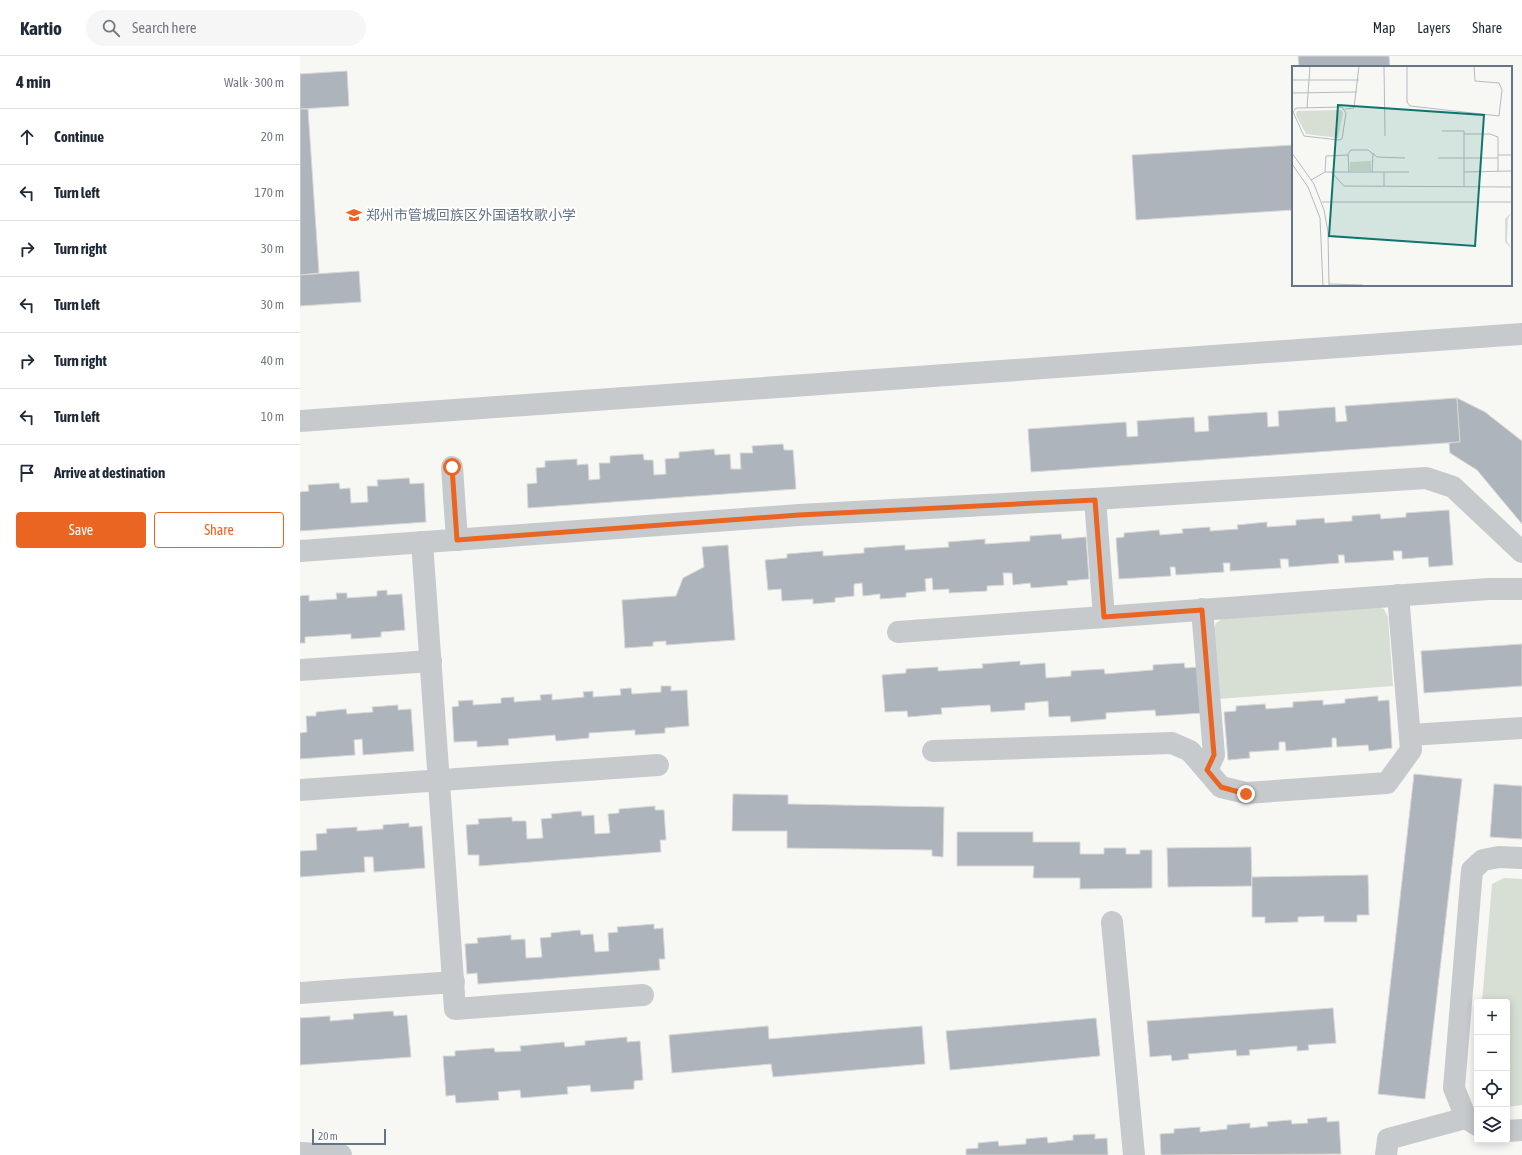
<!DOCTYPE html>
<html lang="en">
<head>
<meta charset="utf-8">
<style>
  body { margin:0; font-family:"Asap Condensed","Noto Sans SC",sans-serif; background:#f6f6f7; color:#1f2937 }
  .controls { position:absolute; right:12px; bottom:12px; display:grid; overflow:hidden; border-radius:4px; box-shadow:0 2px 10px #0003 }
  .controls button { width:36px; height:36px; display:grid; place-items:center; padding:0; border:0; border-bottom:1px solid #e0e1e3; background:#fff; color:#1f2937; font:20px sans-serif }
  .scale { position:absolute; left:12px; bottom:10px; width:74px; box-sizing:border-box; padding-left:4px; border:2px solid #657486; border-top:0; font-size:11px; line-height:14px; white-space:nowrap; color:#657486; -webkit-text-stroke:3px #fff; paint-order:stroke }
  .stop { position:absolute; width:12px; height:12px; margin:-9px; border:3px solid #ea6521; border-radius:50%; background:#fff }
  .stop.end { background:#ea6521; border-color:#fff; box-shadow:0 1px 4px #0008 }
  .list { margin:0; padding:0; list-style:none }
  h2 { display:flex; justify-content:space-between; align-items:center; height:52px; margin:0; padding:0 16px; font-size:17px }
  h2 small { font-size:13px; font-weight:400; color:#747a83 }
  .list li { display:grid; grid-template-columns:26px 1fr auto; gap:12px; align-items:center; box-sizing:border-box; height:56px; padding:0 16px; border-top:1px solid #e0e1e3 }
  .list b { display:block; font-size:15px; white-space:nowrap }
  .list em { font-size:13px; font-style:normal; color:#747a83 }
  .actions { display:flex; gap:8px; padding:12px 16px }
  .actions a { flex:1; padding:9px 0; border:1px solid #ea6521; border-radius:4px; text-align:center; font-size:14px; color:#ea6521 }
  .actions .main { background:#ea6521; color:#fff }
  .icon { flex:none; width:22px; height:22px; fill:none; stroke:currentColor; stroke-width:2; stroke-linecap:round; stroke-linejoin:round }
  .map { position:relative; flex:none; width:1222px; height:1099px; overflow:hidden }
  header { display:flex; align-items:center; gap:24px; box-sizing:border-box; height:56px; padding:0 20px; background:#fff; border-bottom:1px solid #e0e1e3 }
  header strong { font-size:19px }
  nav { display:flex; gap:22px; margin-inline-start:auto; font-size:14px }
  .search { width:280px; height:36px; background:#f6f6f7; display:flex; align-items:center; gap:10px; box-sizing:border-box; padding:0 14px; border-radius:22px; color:#747a83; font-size:15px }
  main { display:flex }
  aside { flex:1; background:#fff }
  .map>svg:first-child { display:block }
  .green { fill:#d7dfd4 }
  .building { fill:#adb4bb; stroke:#d8d8d6 }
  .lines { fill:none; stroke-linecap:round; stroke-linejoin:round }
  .minor { stroke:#c7cacd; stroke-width:22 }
  .route { stroke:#ea6521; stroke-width:5 }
  .labels { text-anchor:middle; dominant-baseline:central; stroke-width:4; stroke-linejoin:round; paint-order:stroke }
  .poi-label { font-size:14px; fill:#657486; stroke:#fff; text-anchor:start }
  .inset-road { fill:none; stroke:#b4bbc1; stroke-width:1 }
  .view { fill:#0f766e; fill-opacity:0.15; stroke:#0f766e; stroke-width:2 }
  .inset-edge { fill:none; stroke:#657486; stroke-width:2 }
</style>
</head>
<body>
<header>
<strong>Kartio</strong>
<div class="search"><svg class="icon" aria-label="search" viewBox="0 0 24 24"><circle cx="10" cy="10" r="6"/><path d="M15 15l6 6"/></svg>Search here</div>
<nav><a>Map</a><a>Layers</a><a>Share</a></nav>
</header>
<main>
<aside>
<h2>4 min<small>Walk · 300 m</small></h2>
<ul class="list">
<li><svg class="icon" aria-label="ahead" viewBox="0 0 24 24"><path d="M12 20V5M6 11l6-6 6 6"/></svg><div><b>Continue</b></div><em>20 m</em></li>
<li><svg class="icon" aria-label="left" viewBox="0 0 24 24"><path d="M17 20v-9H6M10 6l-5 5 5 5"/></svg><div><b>Turn left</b></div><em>170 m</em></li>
<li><svg class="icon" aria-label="right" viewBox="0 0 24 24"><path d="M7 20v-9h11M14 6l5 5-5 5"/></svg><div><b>Turn right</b></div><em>30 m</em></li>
<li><svg class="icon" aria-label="left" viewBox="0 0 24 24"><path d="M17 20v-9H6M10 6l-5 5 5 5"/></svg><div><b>Turn left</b></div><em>30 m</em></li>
<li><svg class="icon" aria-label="right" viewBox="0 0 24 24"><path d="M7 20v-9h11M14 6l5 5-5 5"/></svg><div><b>Turn right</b></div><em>40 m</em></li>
<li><svg class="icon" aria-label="left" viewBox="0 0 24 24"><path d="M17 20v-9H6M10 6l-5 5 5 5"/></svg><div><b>Turn left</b></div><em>10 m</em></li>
<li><svg class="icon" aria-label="arrive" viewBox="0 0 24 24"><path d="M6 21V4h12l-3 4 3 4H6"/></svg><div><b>Arrive at destination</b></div></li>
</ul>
<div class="actions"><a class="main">Save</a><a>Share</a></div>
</aside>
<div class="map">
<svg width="1222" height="1099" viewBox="0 0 1222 1099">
  <rect width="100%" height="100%" fill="#f7f7f4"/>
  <g class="green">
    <polygon points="1075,550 1084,553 1088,561 1093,630 918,643 913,576 916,567 925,561"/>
    <polygon points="1204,822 1222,823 1222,1049 1207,1051 1207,946 1182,946 1192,828"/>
  </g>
  <g class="building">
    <polygon points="998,0 1089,0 1090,11 999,11"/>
    <polygon points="47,15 49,50 0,53 0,18"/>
    <polygon points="0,53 8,53 19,217 0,219"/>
    <polygon points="993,89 993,154 836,164 832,99"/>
    <polygon points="59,215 61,246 0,250 0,219"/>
    <polygon points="1157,342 1160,386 731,416 728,373 826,366 827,381 838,380 837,365 894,361 895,376 909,375 908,360 967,356 968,371 979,370 978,355 1035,351 1036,366 1047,365 1045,350"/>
    <polygon points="1157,342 1185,356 1222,385 1222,468 1177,414 1150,397 1149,387 1160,386"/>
    <polygon points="483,388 484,394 493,394 496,433 228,452 227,428 237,427 236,412 245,411 245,405 277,403 277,409 288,408 289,424 300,423 299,407 310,407 310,400 343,398 344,404 353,404 354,419 366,418 365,403 379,402 379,396 414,393 415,399 430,398 431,413 441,413 440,397 453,397 452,390"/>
    <polygon points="109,422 110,428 124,427 126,466 0,475 0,436 9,435 8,429 39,427 40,433 50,432 51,447 68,446 67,430 78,430 77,424"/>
    <polygon points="1149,454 1153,509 1129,511 1128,501 1102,503 1102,495 1093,495 1094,504 1045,507 1044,499 1038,499 1039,507 989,511 988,503 980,503 981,512 930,515 930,507 923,507 924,516 876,519 875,511 870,511 871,520 819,523 816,482 824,481 824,477 859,474 860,479 883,477 882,473 910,471 910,475 938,473 937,469 967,466 967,471 996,469 996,464 1024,462 1025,467 1052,465 1052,460 1080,458 1081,463 1106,461 1106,457"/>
    <polygon points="761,478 762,483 786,481 789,523 767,525 768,529 731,532 730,527 713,529 712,517 703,517 704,529 687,530 687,535 649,537 649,533 633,534 632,522 625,523 626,535 606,537 606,541 580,543 580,538 563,540 562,527 554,528 554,540 535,542 535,546 513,548 513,543 482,545 481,533 468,534 465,504 487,502 487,498 523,495 523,500 564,497 564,492 605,489 605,494 649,491 648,486 685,483 685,488 730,485 730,480"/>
    <polygon points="428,489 435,584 366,589 366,585 353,586 353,590 325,592 322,544 376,540 383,522 404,511 402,491"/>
    <polygon points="87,534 87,539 102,538 105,574 81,576 81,581 51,583 51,578 5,581 5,587 0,587 0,540 9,539 9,545 37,543 36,537 47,537 47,542 77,540 77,535"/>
    <polygon points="1222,588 1222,630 1124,637 1121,595"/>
    <polygon points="720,605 720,609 745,607 746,622 771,620 771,615 804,613 805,618 853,614 853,609 884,607 885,612 900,611 903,657 856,660 855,654 806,657 806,663 771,666 770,660 749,661 748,645 725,647 725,654 691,656 690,649 641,652 642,658 608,661 607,655 585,656 582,619 606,617 606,613 638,611 638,615 683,612 682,608"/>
    <polygon points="361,630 371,630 371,635 387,634 389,670 365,672 365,677 335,679 335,674 289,677 289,682 256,685 255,679 208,683 209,689 177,691 177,685 154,686 152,651 159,650 158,645 173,644 173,649 201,647 201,642 214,641 214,646 241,644 240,639 252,638 252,644 284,641 283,636 293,635 293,641 321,639 320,633 331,632 332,638 361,636"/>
    <polygon points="1078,640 1078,645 1089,644 1092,692 1069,695 1068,689 1037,691 1036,682 1032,682 1032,691 986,695 985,686 979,686 979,694 949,696 950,702 928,704 924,656 936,655 936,650 965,648 966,653 993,651 993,646 1023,644 1023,649 1045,647 1045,643"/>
    <polygon points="98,649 98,654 111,653 114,695 63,699 62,683 54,684 55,699 0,703 0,677 7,676 6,660 16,660 16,656 46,653 47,658 73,656 72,651"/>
    <polygon points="1114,718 1162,723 1125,1043 1078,1038"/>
    <polygon points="1194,728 1222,730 1222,783 1190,781"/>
    <polygon points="433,738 488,739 488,748 644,751 643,801 632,800 632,794 487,792 487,775 432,775"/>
    <polygon points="355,750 355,754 364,754 366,784 360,784 361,796 179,810 179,799 168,799 166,769 179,768 178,763 212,761 212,765 226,765 227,783 243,782 241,763 252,762 251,758 281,755 282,760 294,759 295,778 310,777 308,758 319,757 319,753"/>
    <polygon points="109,767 109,771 122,770 125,812 74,816 73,801 64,801 65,816 0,821 0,795 17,794 16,778 27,777 26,773 57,771 57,775 83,773 83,769"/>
    <polygon points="657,776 733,776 733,786 780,786 780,798 804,798 804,792 826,792 826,798 840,798 840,794 852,794 852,832 780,833 780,822 733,822 734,810 657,810"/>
    <polygon points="951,791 952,830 868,831 867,792"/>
    <polygon points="1068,819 1069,859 1057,859 1057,866 1024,866 1024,860 998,861 998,866 965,867 965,861 952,861 952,821"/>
    <polygon points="354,868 354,873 363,872 365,903 359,903 360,914 178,928 177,917 167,918 165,888 178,887 177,882 211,879 211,884 225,883 226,902 242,901 240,882 251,881 251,877 280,874 281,879 293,878 295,896 309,895 308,877 318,876 317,871"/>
    <polygon points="1033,952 1036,987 1008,989 1009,994 997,995 997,990 949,994 950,999 937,1000 936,994 888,998 889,1003 872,1005 871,999 850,1001 847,965"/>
    <polygon points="93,955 94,960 107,959 111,1001 0,1009 0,962 30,960 30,965 54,963 53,958"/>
    <polygon points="796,962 800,1000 650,1014 646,975"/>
    <polygon points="468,970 469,983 622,970 625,1008 473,1021 471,1008 372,1017 369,979"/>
    <polygon points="327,981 327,986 340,985 343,1024 334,1025 334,1033 291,1036 290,1029 267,1031 268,1038 221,1042 220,1034 198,1036 199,1044 156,1047 155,1039 146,1040 143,1000 155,1000 155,995 194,992 195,996 221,995 220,990 264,986 265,991 285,989 285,985"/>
    <polygon points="1027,1061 1027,1066 1039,1065 1041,1098 861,1099 860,1078 874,1077 874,1073 900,1071 900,1076 927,1073 927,1069 950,1067 950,1072 968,1070 967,1066 991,1064 992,1068 1008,1067 1007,1063"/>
    <polygon points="795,1078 795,1083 807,1082 808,1099 666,1099 666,1093 678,1092 678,1087 698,1085 699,1090 726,1088 726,1083 747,1081 748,1087 773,1084 773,1079"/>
  </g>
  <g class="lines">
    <g class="minor">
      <polyline points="0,365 1222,278"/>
      <polyline points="152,411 157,484"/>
      <polyline points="795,443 804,561"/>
      <polyline points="122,486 155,953 343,939"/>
      <polyline points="0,495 499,459 795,443 1126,422 1153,431 1222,496"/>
      <polyline points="902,553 914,699 907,714"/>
      <polyline points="598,576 1188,533 1222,533"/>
      <polyline points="0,614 131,605"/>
      <polyline points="1110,679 1222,672"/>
      <polyline points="633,695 872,687 890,695 921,731 946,737 1087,727 1111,694 1098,539"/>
      <polyline points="0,734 358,709"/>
      <polyline points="812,866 834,1099"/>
      <polyline points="0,937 154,926"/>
      <polyline points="1177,1069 1166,1062 1154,1032 1172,814 1183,804 1199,801 1222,802"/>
      <polyline points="1207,1075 1222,1074"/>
      <polyline points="0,1097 41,1099"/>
      <polyline points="1086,1099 1088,1083 1166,1062"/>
    </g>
  </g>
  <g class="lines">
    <polyline class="route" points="152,411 157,484 499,459 795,444 804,561 902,554 914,699 907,714 921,731 946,738"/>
  </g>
  <defs>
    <symbol id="school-bare" viewBox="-9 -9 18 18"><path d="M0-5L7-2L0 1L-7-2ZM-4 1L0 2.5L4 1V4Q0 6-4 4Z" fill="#ea6521" stroke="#fff" stroke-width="2.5" paint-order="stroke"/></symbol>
  </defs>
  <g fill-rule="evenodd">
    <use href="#school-bare" x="43" y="148" width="22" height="22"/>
  </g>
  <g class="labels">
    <g class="poi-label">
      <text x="66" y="159">郑州市管城回族区外国语牧歌小学</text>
    </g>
  </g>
  <g transform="translate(992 10)">
    <rect width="220" height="220" fill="#f7f7f4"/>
    <path d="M49,44l2,3 -5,25 -32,-4 -10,-19 1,-4zM79,95v10h-21v-9zM220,146l-4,7 -1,22 5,8 -7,-7v-23z" fill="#d7dfd4"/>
    <path class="inset-road" d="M92,0l1,70M115,0v36l3,4 89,10 3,-26 -3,-7 -24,-2 -1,-15M0,14h67M0,27l65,-1M50,41l4,6 -4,26 -3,1 -35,-4 -11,-24 3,-4zM15,42l3,-42M53,43l9,-1 5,-42M150,65h22v56M172,68h26l8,3v35M0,87l22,31 10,26 4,22 1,54M206,89h14M146,92h60M0,98l16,23 12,31 3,68M33,106l1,-16 22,-1M39,106l13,14 168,1M57,106l-1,-18 3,-4h17l9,7 28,1M80,106l1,-19M92,106v14M172,106l48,-1M19,114l14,-8h84M30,136h190M37,218l34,1"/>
    <path class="view" d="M46,39l146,10 -9,131 -146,-10z"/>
    <rect width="220" height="220" class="inset-edge"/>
  </g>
</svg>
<div class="controls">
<button>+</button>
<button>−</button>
<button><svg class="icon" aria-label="locate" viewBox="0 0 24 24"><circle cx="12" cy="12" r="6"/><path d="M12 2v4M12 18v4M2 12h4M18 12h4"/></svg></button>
<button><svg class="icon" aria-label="layers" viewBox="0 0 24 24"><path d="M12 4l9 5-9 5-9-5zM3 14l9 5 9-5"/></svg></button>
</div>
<div class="scale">20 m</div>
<div class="stop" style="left:152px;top:411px"></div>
<div class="stop end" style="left:946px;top:738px"></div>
</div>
</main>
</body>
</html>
